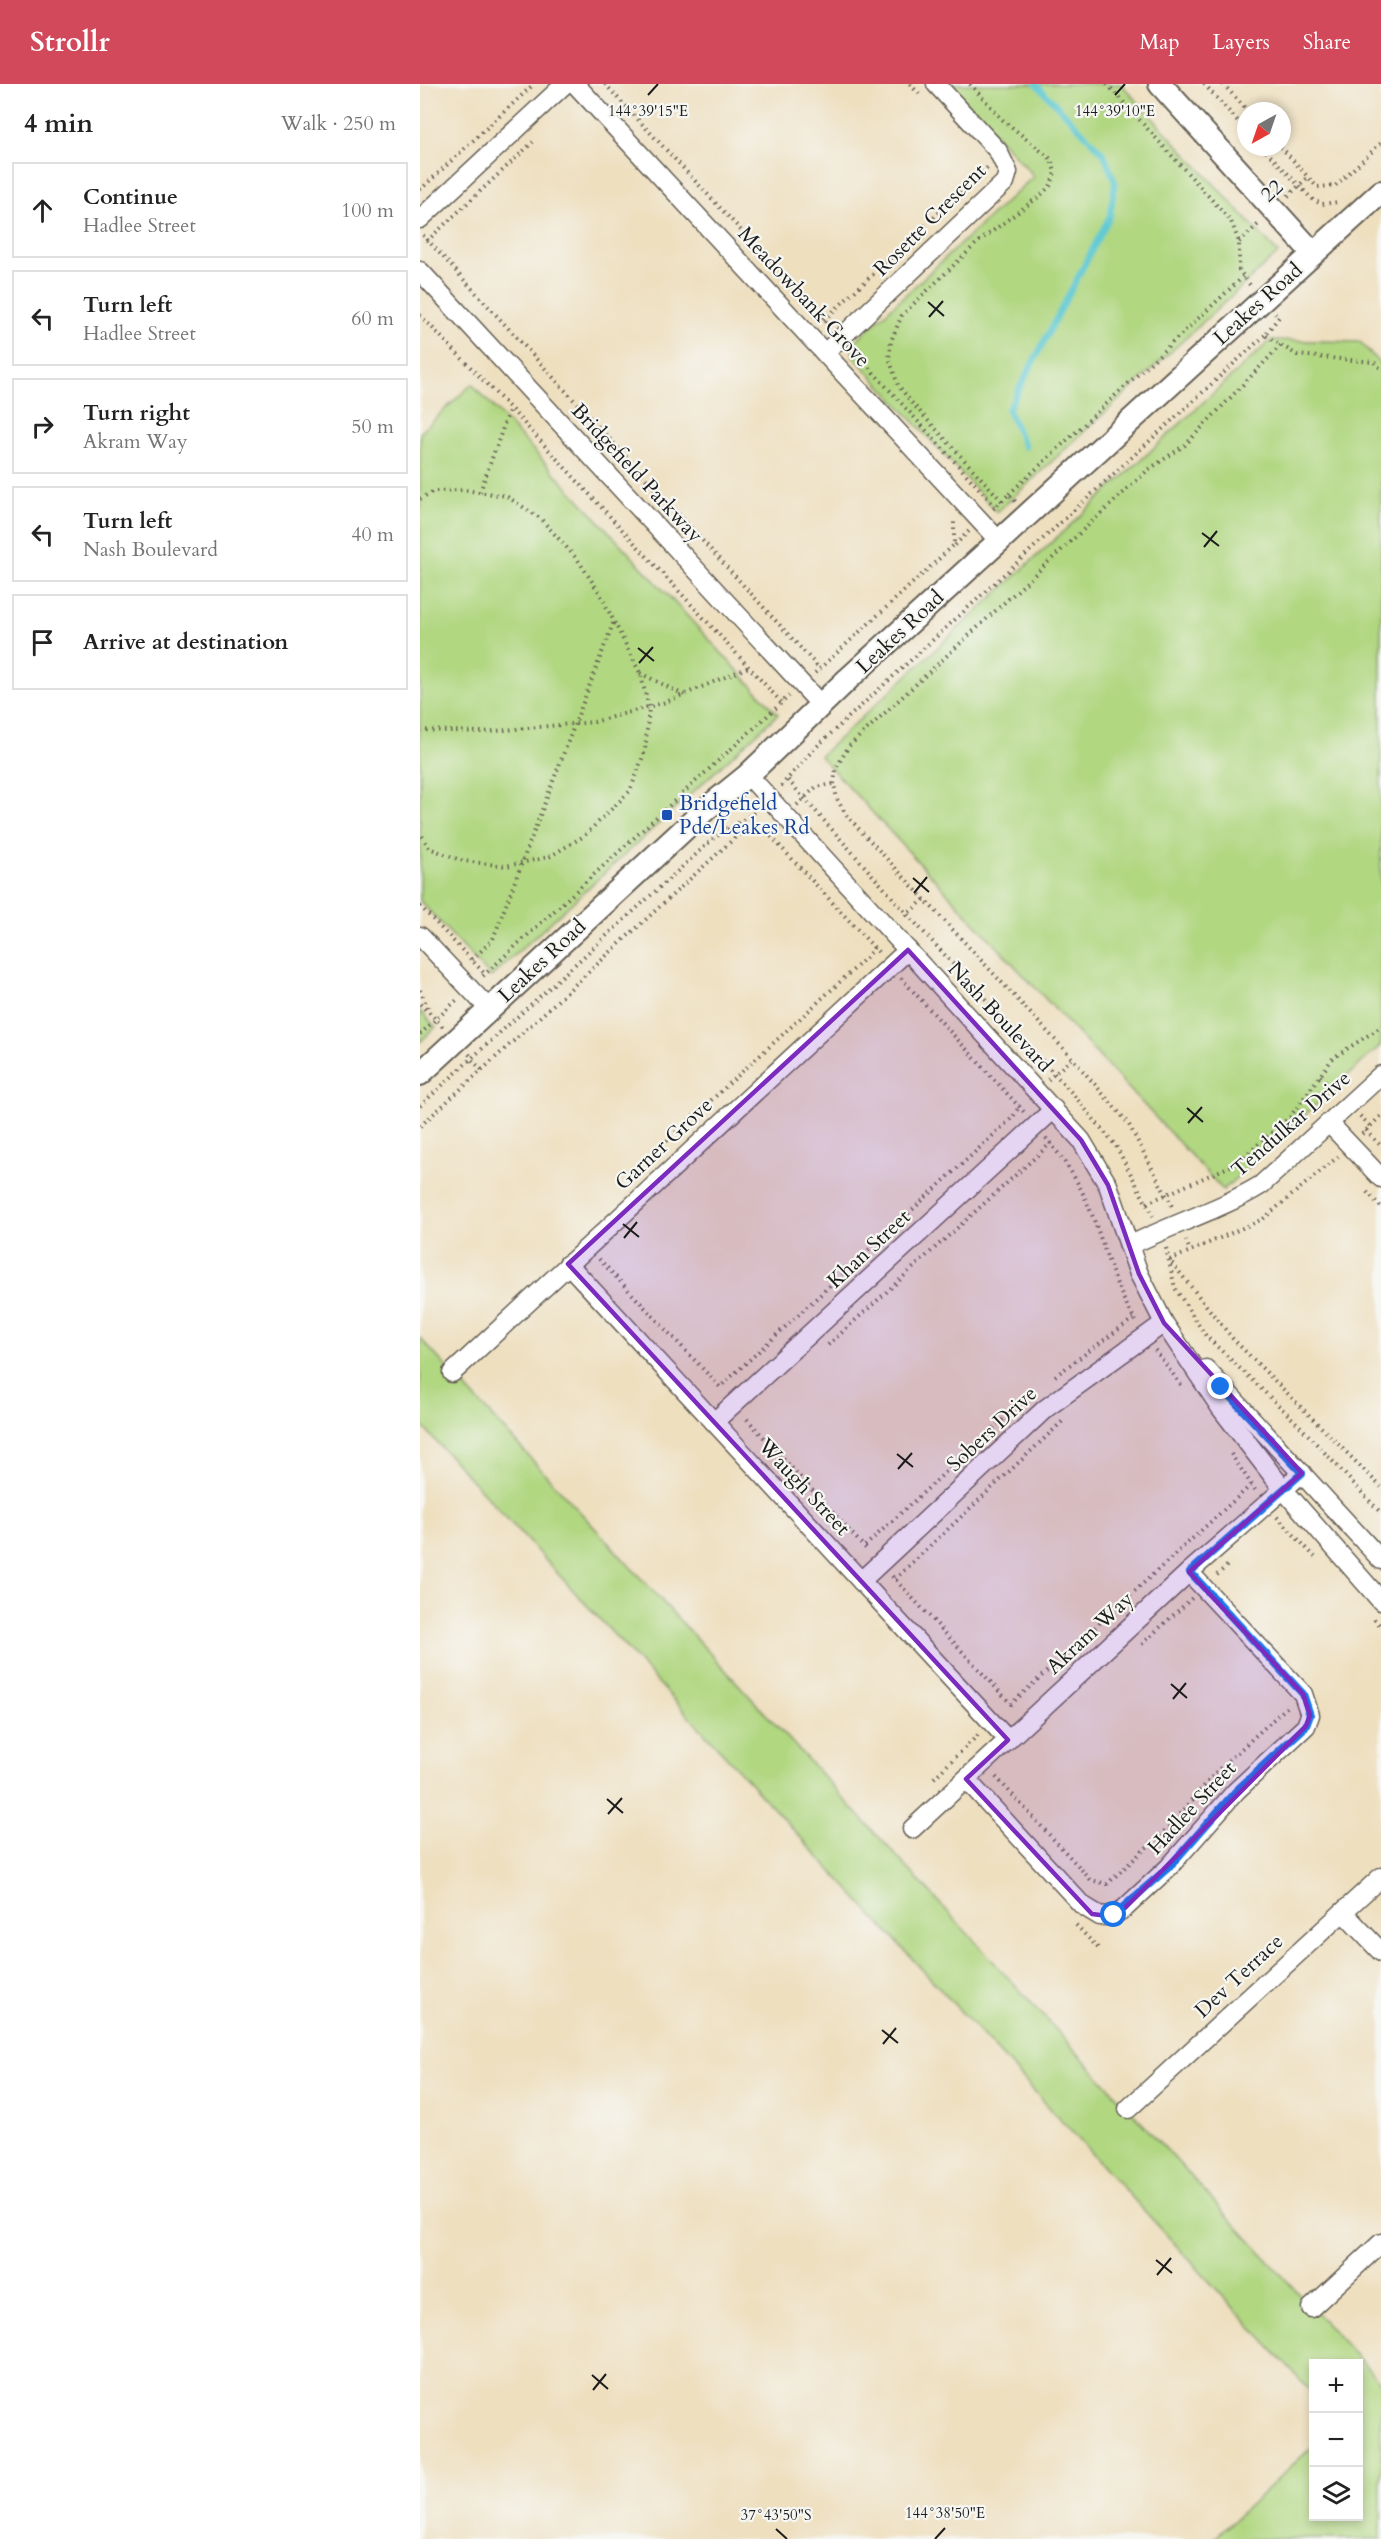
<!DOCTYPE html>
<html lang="en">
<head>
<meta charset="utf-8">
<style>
  body { margin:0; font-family:Cardo,serif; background:#f6f6f6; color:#222 }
  .controls { position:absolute; right:18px; bottom:18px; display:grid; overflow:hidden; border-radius:0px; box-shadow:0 3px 9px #0003 }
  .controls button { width:54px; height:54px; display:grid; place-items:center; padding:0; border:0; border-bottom:2px solid #e0e0e0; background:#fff; color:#222; font:30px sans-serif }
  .compass { position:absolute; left:817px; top:18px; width:54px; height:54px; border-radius:50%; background:#fff; box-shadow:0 3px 9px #0003; rotate:220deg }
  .stop { position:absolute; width:18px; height:18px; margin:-14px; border:4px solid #1a73e8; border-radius:50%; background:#fff }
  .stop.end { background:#1a73e8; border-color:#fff; box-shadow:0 2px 6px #0008 }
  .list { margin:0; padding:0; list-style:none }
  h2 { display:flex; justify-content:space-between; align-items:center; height:78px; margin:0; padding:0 24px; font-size:26px }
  h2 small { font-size:20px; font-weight:400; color:#767676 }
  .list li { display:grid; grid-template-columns:39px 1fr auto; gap:18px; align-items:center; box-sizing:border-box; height:96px; margin:0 12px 12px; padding:0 12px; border:2px solid #e0e0e0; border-radius:0px }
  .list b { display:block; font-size:22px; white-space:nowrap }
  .list p { margin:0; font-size:20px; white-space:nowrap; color:#767676 }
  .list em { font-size:20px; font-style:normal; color:#767676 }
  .icon { flex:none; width:33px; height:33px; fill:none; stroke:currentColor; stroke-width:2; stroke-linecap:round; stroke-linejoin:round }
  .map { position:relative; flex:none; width:961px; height:2455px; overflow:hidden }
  header { display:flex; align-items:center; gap:36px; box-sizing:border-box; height:84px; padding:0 30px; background:#d1495b; color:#fff }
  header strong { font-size:28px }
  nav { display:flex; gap:33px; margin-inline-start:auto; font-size:21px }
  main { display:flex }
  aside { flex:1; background:#fff }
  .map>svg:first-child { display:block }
  .green { fill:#b1d781; stroke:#667a4e; stroke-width:1.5 }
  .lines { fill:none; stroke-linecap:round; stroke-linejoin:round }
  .stream { stroke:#5bc8d1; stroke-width:6 }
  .minor-casing { stroke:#666055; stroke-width:21 }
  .tertiary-casing { stroke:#666055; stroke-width:26 }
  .path { stroke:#666055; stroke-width:4; stroke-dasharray:1.5 4.5; stroke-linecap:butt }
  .minor { stroke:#fff; stroke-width:18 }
  .tertiary { stroke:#fff; stroke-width:22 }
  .route { stroke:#1a73e8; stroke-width:8 }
  .marked { fill:#7b2cbf; fill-opacity:0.2; stroke:#7b2cbf; stroke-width:4.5; stroke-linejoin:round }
  .ticks { fill:none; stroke:#1c1c1c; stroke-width:2 }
  .transit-dot { fill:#1a4fb4; stroke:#f6f6f2; stroke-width:2 }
  .labels { text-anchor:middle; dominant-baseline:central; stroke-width:4.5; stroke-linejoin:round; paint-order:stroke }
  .street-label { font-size:21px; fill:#1c1c1c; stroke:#f6f6f2 }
  .transit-label { font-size:21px; fill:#164399; stroke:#f6f6f2; text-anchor:start }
  .ticks-label { font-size:15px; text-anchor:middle; fill:#1c1c1c; stroke:#f6f6f2; stroke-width:4.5; stroke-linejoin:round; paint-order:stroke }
</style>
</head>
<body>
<header>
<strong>Strollr</strong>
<nav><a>Map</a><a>Layers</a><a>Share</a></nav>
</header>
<main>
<aside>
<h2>4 min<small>Walk · 250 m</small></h2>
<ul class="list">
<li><svg class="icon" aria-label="ahead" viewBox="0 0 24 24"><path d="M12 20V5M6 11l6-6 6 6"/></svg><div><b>Continue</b><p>Hadlee Street</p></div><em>100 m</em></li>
<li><svg class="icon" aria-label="left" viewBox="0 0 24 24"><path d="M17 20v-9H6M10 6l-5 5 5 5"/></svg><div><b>Turn left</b><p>Hadlee Street</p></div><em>60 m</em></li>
<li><svg class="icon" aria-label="right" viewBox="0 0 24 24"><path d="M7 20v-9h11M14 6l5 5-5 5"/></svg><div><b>Turn right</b><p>Akram Way</p></div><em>50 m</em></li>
<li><svg class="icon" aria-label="left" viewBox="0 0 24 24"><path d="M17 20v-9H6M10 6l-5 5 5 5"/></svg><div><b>Turn left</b><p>Nash Boulevard</p></div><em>40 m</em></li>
<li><svg class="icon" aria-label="arrive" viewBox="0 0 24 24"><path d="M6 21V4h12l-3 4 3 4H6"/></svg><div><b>Arrive at destination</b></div></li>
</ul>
</aside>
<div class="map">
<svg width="961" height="2455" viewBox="0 0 961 2455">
  <rect width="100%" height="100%" fill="#f6f6f2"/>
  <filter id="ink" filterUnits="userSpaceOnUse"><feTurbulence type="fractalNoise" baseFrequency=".0167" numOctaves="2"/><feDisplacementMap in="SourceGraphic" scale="12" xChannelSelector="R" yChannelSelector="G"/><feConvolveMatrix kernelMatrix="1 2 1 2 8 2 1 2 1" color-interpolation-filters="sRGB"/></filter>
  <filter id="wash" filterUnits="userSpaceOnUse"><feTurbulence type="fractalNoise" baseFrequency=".008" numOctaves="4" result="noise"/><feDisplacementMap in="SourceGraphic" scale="24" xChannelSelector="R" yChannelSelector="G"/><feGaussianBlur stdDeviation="1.35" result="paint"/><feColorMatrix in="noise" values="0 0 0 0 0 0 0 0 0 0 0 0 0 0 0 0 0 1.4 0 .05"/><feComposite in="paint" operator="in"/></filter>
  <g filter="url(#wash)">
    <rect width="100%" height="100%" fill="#eedfbf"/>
    <g class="green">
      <polygon points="529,0 701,0 858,169 577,428 433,272 433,259 614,92"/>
      <polygon points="851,256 940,258 961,281 961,961 803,1106 400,672"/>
      <polygon points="52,300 358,630 71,893 0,817 0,349"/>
      <polygon points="0,927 16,943 0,958"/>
      <polygon points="0,1254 961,2299 961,2455 793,2455 893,2362 894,2432 938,2432 938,2280 894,2280 893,2310 0,1340"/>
    </g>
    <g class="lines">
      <polyline class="stream" points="605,363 588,326 690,132 695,98 684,70 616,0"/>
    </g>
  </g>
  <g filter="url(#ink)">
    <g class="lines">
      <defs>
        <g id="minor">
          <polyline points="155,0 579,457"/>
          <polyline points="0,135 145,0"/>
          <polyline points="0,187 401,621"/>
          <polyline points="405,269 585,98 588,88 578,67 516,0"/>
          <polyline points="328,691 661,1056 688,1101 719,1190 744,1239 800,1323 863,1405 961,1517"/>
          <polyline points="0,852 69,925"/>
          <polyline points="909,1039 961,1094"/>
          <path d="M709,1162c43,-22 91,-36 132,-61l120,-110"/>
          <polyline points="148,1180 588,1656"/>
          <polyline points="786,1285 961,1476"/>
          <polyline points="32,1289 488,866"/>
          <polyline points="294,1338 634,1025"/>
          <polyline points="441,1497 625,1325 744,1239"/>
          <polyline points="546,1695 662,1821 680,1832 694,1831 705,1824 749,1783 816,1707 886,1642 890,1631 883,1610 769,1488"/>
          <polyline points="492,1745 769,1488 882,1389"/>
          <polyline points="923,1828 961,1868"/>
          <polyline points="708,2025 961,1793"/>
          <polyline points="891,2224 961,2159"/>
        </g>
        <g id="tertiary">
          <polyline points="740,0 893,169"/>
          <polyline points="0,990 286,725 328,691 428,595 961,108"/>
        </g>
      </defs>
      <use href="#minor" class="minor-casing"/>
      <use href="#tertiary" class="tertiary-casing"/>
      <g class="path">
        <polyline points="185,0 409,241"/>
        <polyline points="490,0 499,10"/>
        <polyline points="550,0 583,36 631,75 635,88 631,101 621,111 558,158 482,231 471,257 469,274 478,301 491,318 582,417 572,426"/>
        <polyline points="687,0 811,137 819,158 819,186 830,201"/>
        <polyline points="784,0 826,46"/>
        <polyline points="803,0 828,27"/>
        <polyline points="842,63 893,116 902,120 919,118"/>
        <polyline points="861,63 888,93"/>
        <polyline points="0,106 114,0"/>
        <polyline points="868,112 888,93 897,103 915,102 961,59"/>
        <polyline points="3,151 399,584"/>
        <polyline points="7,157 113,58"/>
        <polyline points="819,158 841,138"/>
        <polyline points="855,229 859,233 845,251 877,271 954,278 961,285"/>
        <polyline points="0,231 90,324 362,619"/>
        <polyline points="404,236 568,83"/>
        <polyline points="433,266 575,422"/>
        <polyline points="60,408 90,324"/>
        <polyline points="589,410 823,193"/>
        <polyline points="0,415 14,407 45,406 86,412 120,434 158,476 179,508 220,589 229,623 225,667 210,707 164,752 129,773 86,782 43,777 9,764 0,748"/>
        <polyline points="582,417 589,410 596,418"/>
        <polyline points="535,461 549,447"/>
        <polyline points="220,589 264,611"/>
        <polyline points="395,589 534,461 534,436"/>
        <polyline points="0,646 63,648 174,638 246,618 329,583"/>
        <polyline points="368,696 487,830 652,1009 696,1062 733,1132"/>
        <polyline points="414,700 416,684 429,662 728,386 765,361 861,261"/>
        <polyline points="361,702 394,665 845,251"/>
        <polyline points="377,721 396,703 414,700 417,715 427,732 652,974 708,1039 753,1124"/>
        <polyline points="304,744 322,750 328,747 347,748 353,742"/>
        <polyline points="347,748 460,870"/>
        <polyline points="0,822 65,890"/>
        <polyline points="485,832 505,815"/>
        <polyline points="52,876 73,855 194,537"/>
        <polyline points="63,892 369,612"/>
        <polyline points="481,894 604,1028"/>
        <polyline points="0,906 10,929 23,943"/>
        <polyline points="0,920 7,927"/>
        <polyline points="0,950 37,916"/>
        <polyline points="49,970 52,974 294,754 337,727"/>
        <polyline points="62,986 320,749"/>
        <polyline points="900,992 916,1007"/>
        <polyline points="628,996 652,974"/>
        <polyline points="0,1022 52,974"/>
        <polyline points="940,1032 950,1042"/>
        <polyline points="0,1042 62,986 51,975"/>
        <polyline points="946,1046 961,1062"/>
        <polyline points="942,1050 961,1032"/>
        <path d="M626,1054c17,20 32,42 42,67 17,40 24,79 48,116"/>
        <polyline points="238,1065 446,874 454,863"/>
        <polyline points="947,1108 961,1123"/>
        <polyline points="727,1119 815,1080 870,1033 913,974 961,943"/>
        <polyline points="766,1156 770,1167"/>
        <polyline points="746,1164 755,1204 786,1252 878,1340 961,1429"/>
        <polyline points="179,1175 300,1303 593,1033 600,1021"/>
        <polyline points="750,1176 843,1135 919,1072"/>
        <polyline points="752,1179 813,1255 961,1403"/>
        <polyline points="408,1261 631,1059"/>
        <polyline points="735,1266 761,1301"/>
        <polyline points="635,1292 714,1234"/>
        <polyline points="327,1335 448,1467"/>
        <polyline points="811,1370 835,1406"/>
        <polyline points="857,1433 895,1473"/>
        <polyline points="445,1462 612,1309"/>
        <polyline points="797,1491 809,1480"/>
        <polyline points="472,1492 591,1620 831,1401"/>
        <polyline points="475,1495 645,1335"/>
        <polyline points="954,1535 961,1542"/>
        <polyline points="722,1560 772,1514"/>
        <polyline points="576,1693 671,1796 687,1800 753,1739 796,1688 868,1622"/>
        <polyline points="514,1694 560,1649"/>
        <polyline points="656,1841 678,1864"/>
      </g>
      <use href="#minor" class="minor"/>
      <use href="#tertiary" class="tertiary"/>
    </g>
  </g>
  <g class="lines" filter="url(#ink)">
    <polyline class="route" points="694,1831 749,1783 816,1707 886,1642 890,1631 883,1610 770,1488 882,1389 801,1303"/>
  </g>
  <path class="marked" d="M488,866l173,190 27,45 31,89 25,49 138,150 -113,99 114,122 7,21 -4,11 -181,182 -17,8 -16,-2 -126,-135 42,-39 -440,-476z"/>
  <path class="ticks" d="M228,11l10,-11M695,11l10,-11M508,218l16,14M509,233l14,-16M782,449l17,13M784,463l13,-16M218,564l16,13M219,579l14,-16M493,794l16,14M494,809l13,-16M767,1024l16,14M768,1039l14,-16M203,1140l16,13M204,1154l13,-16M477,1370l16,13M478,1385l14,-16M751,1600l16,14M753,1615l13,-16M187,1715l16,14M188,1730l14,-16M462,1946l16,13M463,1960l13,-16M736,2176l16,13M737,2191l14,-17M172,2291l16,14M173,2306l13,-16M356,2445l11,10M515,2455l10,-11"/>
  <rect class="transit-dot" x="241" y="725" width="12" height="12" rx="3"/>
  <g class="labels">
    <g class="street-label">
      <text transform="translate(852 107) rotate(-43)">22</text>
      <text transform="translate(510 136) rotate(-45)">Rosette Crescent</text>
      <text transform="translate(384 213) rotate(47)">Meadowbank Grove</text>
      <text transform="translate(838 220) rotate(-42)">Leakes Road</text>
      <text transform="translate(217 389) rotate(47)">Bridgefield Parkway</text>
      <text transform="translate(480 548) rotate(-43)">Leakes Road</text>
      <text transform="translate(122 877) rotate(-43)">Leakes Road</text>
      <text transform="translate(580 933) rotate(47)">Nash Boulevard</text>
      <text transform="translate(871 1040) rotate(-41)">Tendulkar Drive</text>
      <text transform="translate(244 1060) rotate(-43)">Garner Grove</text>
      <text transform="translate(449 1165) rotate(-43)">Khan Street</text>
      <text transform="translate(572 1345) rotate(-43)">Sobers Drive</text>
      <text transform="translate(384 1403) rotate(47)">Waugh Street</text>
      <text transform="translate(670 1549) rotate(-43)">Akram Way</text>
      <text transform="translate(772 1724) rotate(-47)">Hadlee Street</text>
      <text transform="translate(819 1892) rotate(-43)">Dev Terrace</text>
    </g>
    <g class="transit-label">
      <text x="259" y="719">Bridgefield<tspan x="259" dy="24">Pde/Leakes Rd</tspan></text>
    </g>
  </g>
  <g class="ticks-label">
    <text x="228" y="32">144°39'15"E</text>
    <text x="695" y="32">144°39'10"E</text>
    <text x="525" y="2434">144°38'50"E</text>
    <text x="356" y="2436">37°43'50"S</text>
  </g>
</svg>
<div class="controls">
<button>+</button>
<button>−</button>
<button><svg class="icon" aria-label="layers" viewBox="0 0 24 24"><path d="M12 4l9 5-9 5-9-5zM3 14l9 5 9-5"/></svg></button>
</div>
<svg class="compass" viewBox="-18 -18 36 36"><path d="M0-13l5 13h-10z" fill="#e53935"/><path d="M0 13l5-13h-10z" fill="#767676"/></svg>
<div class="stop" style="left:694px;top:1831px"></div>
<div class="stop end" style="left:801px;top:1303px"></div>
</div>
</main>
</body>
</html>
